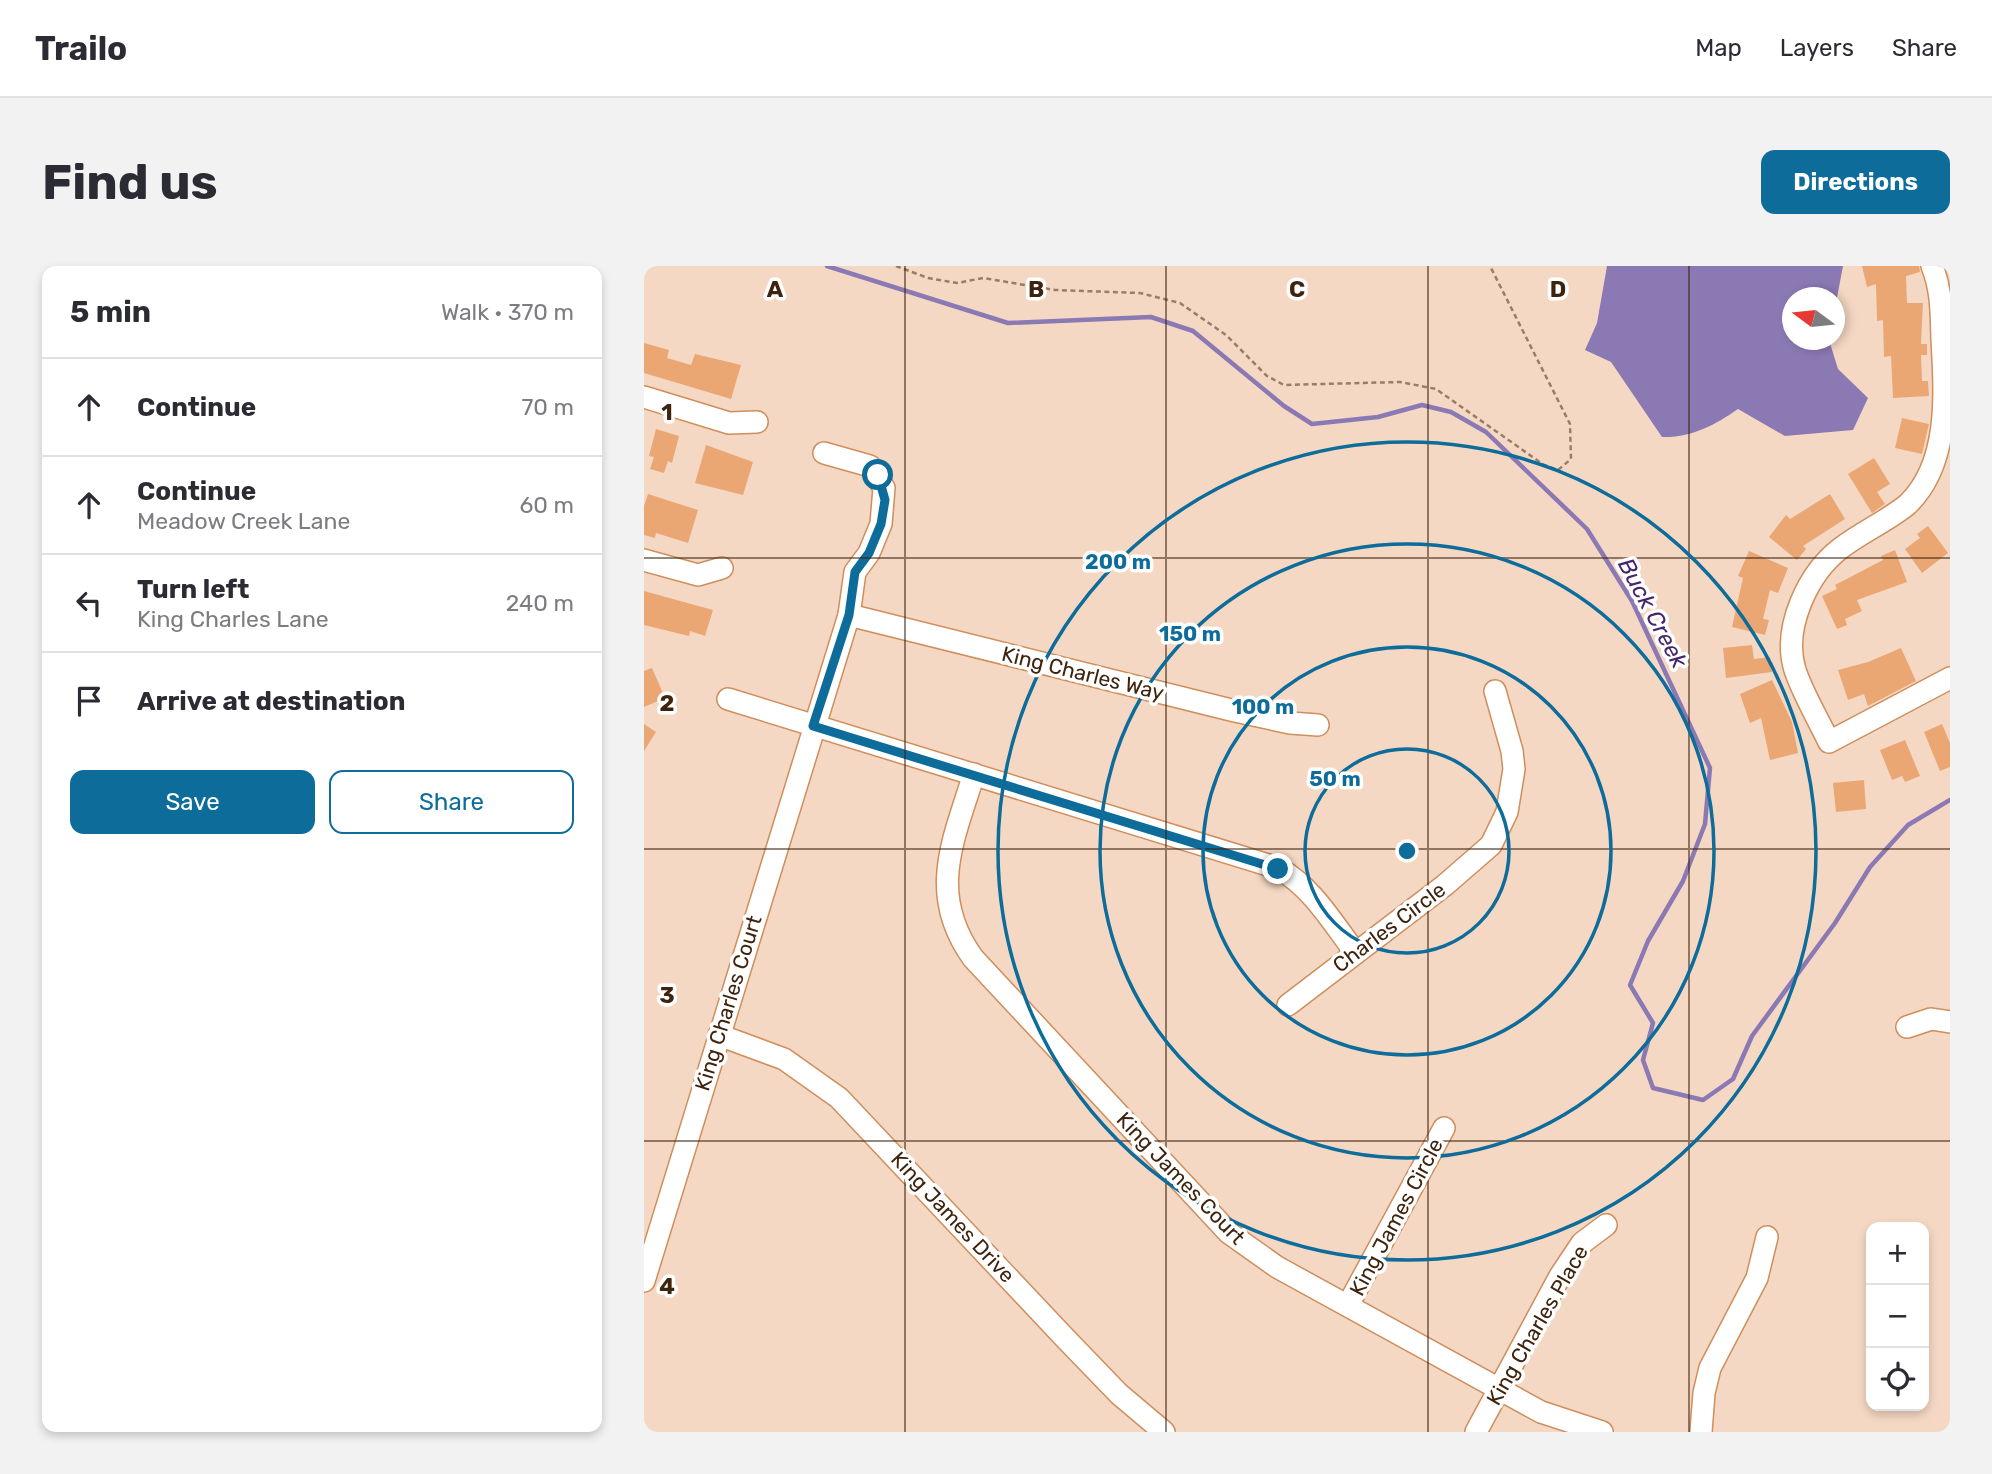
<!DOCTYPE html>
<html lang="en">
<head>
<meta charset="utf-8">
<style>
  body { margin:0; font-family:Rubik,sans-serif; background:#f2f2f3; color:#2b2b33 }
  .controls { position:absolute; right:21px; bottom:21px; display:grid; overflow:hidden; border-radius:14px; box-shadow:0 4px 10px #0003 }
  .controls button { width:63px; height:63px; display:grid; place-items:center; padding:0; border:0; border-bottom:2px solid #e1e1e2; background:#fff; color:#2b2b33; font:35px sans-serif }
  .compass { position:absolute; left:1138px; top:21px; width:63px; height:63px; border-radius:50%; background:#fff; box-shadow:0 4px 10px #0003; rotate:285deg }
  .stop { position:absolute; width:21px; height:21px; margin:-16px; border:5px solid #0d6c9a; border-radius:50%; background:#fff }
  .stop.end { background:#0d6c9a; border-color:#fff; box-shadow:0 2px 7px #0008 }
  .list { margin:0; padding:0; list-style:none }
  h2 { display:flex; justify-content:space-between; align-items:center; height:91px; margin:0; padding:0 28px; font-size:30px }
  h2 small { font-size:23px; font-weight:400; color:#7c7c81 }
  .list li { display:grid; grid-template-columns:46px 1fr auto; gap:21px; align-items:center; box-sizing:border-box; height:98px; padding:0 28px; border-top:2px solid #e1e1e2 }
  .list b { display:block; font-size:26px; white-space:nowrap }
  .list p { margin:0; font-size:23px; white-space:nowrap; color:#7c7c81 }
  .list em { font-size:23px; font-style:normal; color:#7c7c81 }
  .actions { display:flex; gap:14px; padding:21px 28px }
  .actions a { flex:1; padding:16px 0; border:2px solid #0d6c9a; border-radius:14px; text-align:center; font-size:24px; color:#0d6c9a }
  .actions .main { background:#0d6c9a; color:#fff }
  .icon { flex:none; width:38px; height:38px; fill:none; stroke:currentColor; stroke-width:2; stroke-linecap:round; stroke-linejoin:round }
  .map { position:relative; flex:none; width:1306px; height:1166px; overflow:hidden; border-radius:14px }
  header { display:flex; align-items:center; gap:42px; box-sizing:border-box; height:98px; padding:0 35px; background:#fff; border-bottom:2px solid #e1e1e2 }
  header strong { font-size:33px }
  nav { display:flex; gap:38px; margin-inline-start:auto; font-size:24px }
  .intro { display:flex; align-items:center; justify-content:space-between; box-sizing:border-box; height:168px; padding:0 42px }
  h1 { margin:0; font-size:49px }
  .button { padding:18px 32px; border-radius:14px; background:#0d6c9a; color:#fff; font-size:24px; font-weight:700 }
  main { display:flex; gap:42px; padding:0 42px }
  aside { flex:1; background:#fff; border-radius:14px; box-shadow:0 4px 10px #0003 }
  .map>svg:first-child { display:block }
  .water { fill:#8b79b3 }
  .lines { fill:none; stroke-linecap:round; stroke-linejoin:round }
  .stream { stroke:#8b79b3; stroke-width:4.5 }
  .building { fill:#eaa773 }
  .minor-casing { stroke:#cf8e5b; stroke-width:24 }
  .path { stroke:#997d68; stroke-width:2.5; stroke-dasharray:5 3.5; stroke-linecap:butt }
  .minor { stroke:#fff; stroke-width:21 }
  .route { stroke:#0d6c9a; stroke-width:9 }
  .grid { fill:none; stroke:#3e240e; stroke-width:2; stroke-opacity:0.55 }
  .ring { fill:none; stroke:#0d6c9a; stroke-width:3.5 }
  .labels { text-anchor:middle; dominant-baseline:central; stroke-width:7; stroke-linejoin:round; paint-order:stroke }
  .street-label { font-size:21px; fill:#3e240e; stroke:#fff }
  .water-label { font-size:23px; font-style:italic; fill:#42276d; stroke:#fff }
  .grid-label { font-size:23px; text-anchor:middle; font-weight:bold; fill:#3e240e; stroke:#fff; stroke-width:7; stroke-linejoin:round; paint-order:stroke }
  .centre { fill:#0d6c9a; stroke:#fff; stroke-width:3.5 }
  .ring-label { font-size:21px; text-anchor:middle; font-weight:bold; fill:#0d6c9a; stroke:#fff; stroke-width:7; stroke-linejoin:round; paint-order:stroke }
</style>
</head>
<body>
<header>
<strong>Trailo</strong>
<nav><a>Map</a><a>Layers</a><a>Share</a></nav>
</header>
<div class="intro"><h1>Find us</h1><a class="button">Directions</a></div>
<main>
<aside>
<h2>5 min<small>Walk · 370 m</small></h2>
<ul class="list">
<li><svg class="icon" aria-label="ahead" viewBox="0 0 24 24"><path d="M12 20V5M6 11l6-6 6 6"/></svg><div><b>Continue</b></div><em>70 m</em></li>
<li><svg class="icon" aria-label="ahead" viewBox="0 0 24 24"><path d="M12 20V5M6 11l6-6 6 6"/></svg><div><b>Continue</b><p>Meadow Creek Lane</p></div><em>60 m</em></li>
<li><svg class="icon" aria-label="left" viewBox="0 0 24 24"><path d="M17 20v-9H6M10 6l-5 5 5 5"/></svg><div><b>Turn left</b><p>King Charles Lane</p></div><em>240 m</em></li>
<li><svg class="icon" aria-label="arrive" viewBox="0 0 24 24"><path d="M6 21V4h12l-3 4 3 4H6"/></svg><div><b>Arrive at destination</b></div></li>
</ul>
<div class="actions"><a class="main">Save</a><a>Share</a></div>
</aside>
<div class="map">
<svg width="1306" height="1166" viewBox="0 0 1306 1166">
  <rect width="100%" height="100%" fill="#f5d8c4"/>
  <path class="water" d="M963,0h236l-8,42 -1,-10h-42v42h37l9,29 30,29 -15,32 -68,6 -47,-27c-23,16 -47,29 -76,28l-51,-75 -26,-12 12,-27z"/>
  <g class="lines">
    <polyline class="stream" points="183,0 364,57 507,51 549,65 640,140 668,158 734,151 778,139 807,146 842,166 943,263 988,335 1066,502 1061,558 1039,615 1004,675 986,719 1009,757 999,794 1009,822 1059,834 1089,813 1108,770 1191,657 1226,601 1264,559 1306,534"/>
  </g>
  <g class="building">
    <polygon points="1218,0 1275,0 1276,6 1262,10 1263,37 1279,37 1277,78 1283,78 1283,89 1277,89 1278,115 1284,115 1285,130 1249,132 1247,90 1240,91 1239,54 1233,55 1232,18 1223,21"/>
    <polygon points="0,77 25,84 23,92 47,99 51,88 97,99 87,133 0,107"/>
    <polygon points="1258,152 1285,158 1278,188 1251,182"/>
    <polygon points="12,163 35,170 28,197 24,195 20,207 6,203 10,191 5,190"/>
    <polygon points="62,179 109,196 99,229 51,217"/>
    <polygon points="1230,192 1246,218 1233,226 1241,238 1228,247 1204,208"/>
    <polygon points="4,228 54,244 44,277 12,267 11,272 0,269 0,240"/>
    <polygon points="1186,228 1201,253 1159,280 1162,283 1153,294 1125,271 1142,249 1146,253"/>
    <polygon points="1284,260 1304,287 1278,307 1261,283 1276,272 1273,268"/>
    <polygon points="1251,284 1263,316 1213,334 1218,345 1201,353 1203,359 1193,363 1178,330 1193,323 1191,319 1239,294 1237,290"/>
    <polygon points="1105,285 1144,302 1134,327 1126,324 1119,353 1125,354 1121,369 1088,361 1099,312 1094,310"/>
    <polygon points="0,325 69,344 61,370 46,365 45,370 0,359"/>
    <polygon points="1108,379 1110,393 1126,391 1128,406 1082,412 1079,382"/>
    <polygon points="1257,382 1272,415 1224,440 1220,428 1204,434 1194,404 1224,396"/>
    <polygon points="8,402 21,432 0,441 0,405"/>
    <polygon points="1128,414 1148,456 1154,487 1126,494 1117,452 1106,457 1096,428"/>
    <polygon points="0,458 12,466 0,485"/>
    <polygon points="1298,458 1306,477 1306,501 1296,505 1280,466"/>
    <polygon points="1261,474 1276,510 1261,516 1258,510 1248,514 1236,484"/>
    <polygon points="1220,514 1222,543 1192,546 1189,517"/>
  </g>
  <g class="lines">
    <defs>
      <g id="minor">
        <path d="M1288,0c10,25 9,47 10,73 3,55 8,124 -34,165 -19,16 -46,28 -67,44 -33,25 -59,80 -46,122 8,24 23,49 34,72l121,-64"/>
        <polyline points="0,131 85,157 113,156"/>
        <polyline points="0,294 54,309 78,302"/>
        <polyline points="205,349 591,445 646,457 674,459"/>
        <path d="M84,433l550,169c34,19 54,54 77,84"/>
        <path d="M330,508c-21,67 -47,120 -1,184l256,275 48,34 264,145 61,20"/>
        <polyline points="644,739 801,619 847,579 863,546 870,503 868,485 851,425"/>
        <polyline points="1263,761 1287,753 1306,756"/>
        <polyline points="75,769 140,793 195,832 420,1071 475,1128 520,1166"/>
        <polyline points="0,1015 205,349 211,306 225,287 237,258 240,222 226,200 180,187"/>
        <polyline points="704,1039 800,862"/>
        <polyline points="832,1166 916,1010 938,977 962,959"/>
        <polyline points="1057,1166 1060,1127 1066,1102 1113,1012 1123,971"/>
      </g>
    </defs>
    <use href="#minor" class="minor-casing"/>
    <polyline class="path" points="252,0 284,12 313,17 339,12 411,24 496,27 536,37 582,69 623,110 640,119 756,116 792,123 900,199 914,204 927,193 926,158 846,0"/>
    <use href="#minor" class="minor"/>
  </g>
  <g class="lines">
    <polyline class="route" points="234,209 241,234 237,258 225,287 211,306 205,349 169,460 634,603"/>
  </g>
  <path class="grid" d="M261,0v1166M522,0v1166M784,0v1166M1045,0v1166M0,292h1306M0,583h1306M0,875h1306"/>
  <g class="ring">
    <circle cx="763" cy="585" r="102"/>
    <circle cx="763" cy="585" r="204"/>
    <circle cx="763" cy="585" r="307"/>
    <circle cx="763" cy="585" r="409"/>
  </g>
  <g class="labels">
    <g class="street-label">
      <text transform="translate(439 407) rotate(14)">King Charles Way</text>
      <text transform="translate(745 661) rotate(-37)">Charles Circle</text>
      <text transform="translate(84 737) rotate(-73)">King Charles Court</text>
      <text transform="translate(537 912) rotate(46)">King James Court</text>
      <text transform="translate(309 951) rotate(47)">King James Drive</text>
      <text transform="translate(752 951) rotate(-62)">King James Circle</text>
      <text transform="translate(893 1059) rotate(-60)">King Charles Place</text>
    </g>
    <g class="water-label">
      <text transform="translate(1009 347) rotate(62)">Buck Creek</text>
    </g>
  </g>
  <g class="grid-label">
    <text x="131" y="31">A</text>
    <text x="392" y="31">B</text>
    <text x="653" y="31">C</text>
    <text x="914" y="31">D</text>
    <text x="23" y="154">1</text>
    <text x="23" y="445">2</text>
    <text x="23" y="737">3</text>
    <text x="23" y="1028">4</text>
  </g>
  <circle cx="763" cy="585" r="10" class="centre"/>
  <g class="ring-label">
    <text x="474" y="303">200 m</text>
    <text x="546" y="375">150 m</text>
    <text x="619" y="448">100 m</text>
    <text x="691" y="520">50 m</text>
  </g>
</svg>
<div class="controls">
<button>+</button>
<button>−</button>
<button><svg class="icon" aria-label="locate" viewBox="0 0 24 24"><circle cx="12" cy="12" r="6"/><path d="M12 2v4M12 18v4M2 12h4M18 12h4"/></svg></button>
</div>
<svg class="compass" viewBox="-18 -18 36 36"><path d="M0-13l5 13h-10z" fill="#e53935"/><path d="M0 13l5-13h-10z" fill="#7c7c81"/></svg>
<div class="stop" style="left:234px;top:209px"></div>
<div class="stop end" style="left:634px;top:603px"></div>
</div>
</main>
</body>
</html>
